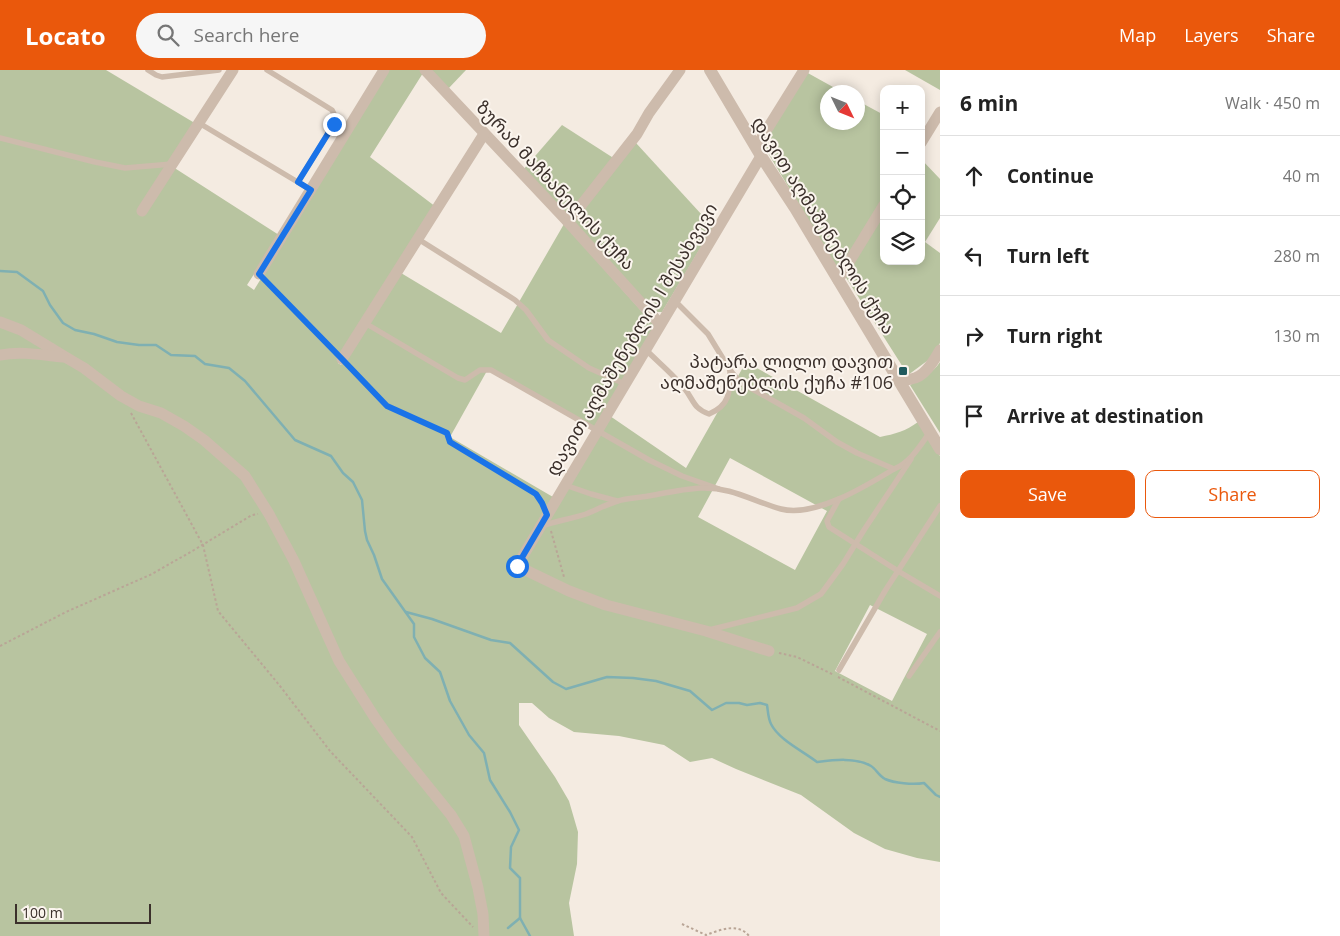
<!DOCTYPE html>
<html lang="en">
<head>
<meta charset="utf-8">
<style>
  body { margin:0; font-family:"Open Sans","Noto Sans Georgian",sans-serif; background:#f6f6f6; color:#222 }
  .controls { position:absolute; right:15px; top:15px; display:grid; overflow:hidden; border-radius:10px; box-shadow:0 2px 12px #0003 }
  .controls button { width:45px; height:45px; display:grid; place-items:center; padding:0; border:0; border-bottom:1px solid #e0e0e0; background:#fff; color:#222; font:25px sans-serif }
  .compass { position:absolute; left:820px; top:15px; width:45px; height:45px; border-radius:50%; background:#fff; box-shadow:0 2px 12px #0003; rotate:133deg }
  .scale { position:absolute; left:15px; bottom:12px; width:136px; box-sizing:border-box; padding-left:5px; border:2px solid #3b302b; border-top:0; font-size:14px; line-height:18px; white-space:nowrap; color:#3b302b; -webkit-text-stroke:4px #fbf5ee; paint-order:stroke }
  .stop { position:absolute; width:15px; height:15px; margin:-11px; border:4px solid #1a73e8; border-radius:50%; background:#fff }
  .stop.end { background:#1a73e8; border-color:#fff; box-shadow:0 1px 5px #0008 }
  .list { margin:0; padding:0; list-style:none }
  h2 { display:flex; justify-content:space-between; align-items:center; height:65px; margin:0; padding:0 20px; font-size:21px }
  h2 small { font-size:16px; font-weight:400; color:#767676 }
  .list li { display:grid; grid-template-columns:32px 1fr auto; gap:15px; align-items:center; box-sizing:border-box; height:80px; padding:0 20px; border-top:1px solid #e0e0e0 }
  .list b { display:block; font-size:19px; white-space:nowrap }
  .list em { font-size:16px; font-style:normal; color:#767676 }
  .actions { display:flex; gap:10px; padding:15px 20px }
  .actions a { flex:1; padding:11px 0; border:1px solid #ea580c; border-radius:10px; text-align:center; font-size:18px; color:#ea580c }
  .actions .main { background:#ea580c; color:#fff }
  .icon { flex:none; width:28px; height:28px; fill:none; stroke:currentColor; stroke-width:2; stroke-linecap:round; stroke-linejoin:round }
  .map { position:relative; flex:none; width:940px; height:866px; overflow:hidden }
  header { display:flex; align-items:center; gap:30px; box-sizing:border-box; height:70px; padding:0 25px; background:#ea580c; color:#fff }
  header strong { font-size:24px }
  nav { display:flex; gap:28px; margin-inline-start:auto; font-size:18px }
  .search { width:350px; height:45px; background:#f6f6f6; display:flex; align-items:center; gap:12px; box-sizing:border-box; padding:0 18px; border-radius:28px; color:#767676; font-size:19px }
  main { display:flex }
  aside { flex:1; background:#fff }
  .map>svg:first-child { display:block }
  .green { fill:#b8c4a0; fill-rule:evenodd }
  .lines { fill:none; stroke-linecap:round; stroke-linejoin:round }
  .stream { stroke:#7fb0b2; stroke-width:2.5 }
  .path { stroke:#b9a596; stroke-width:2; stroke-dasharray:2.5 2.5; stroke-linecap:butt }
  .service { stroke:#cdbbac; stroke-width:5.5 }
  .minor { stroke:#cdbbac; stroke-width:11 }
  .tertiary { stroke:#cdbbac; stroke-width:12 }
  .route { stroke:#1a73e8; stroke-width:6 }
  .poi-dot { fill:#1f5a5e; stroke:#fbf5ee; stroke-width:2 }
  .labels { text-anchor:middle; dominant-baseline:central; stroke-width:4; stroke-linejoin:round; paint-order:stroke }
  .street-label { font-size:18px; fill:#3b302b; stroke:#fbf5ee }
  .poi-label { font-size:18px; fill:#3b302b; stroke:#fbf5ee; text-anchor:end }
</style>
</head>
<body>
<header>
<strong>Locato</strong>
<div class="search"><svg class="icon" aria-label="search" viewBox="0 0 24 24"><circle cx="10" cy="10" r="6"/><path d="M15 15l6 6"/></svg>Search here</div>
<nav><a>Map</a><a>Layers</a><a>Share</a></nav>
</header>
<main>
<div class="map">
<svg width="940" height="866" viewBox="0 0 940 866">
  <rect width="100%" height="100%" fill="#f4ebe1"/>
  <g class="green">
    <path d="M0,0h106l92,55 -25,42 106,68 -32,50 7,5 135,-220h31l3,3 -53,84 66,50 -98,156 3,2 60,-92 100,60 63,-109 96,108 -50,84 76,52 60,-106 134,75c15,-3 26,-6 38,-15l22,34v406l-23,-4 -32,-9 -31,-16 -53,-38 -65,-26 -24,-11 -22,4 -26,-17 -45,-9 -45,-4 -25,-14 -17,-15h-13v22l36,52 14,24 9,31 -1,32 -8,39 5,33h-574zM488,299l105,62 -40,66 -103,-60zM730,388l97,53 -32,59 -97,-53zM870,535l57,29 -35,67 -57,-30z"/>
    <polygon points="428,0 466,0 447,20"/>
    <polygon points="905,0 940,0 940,20"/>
    <polygon points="806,2 842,22 828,22 828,52 858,52 858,31 884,45 884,129 840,203 762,73"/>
    <polygon points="562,55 615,89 567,146 523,100"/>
    <polygon points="636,73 713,157 662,242 656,242 574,154 574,150"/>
    <polygon points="921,89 940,109 940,148 925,172 940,183 940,273 931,288 908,305 845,206 884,142 884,191 921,191"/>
    <path d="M940,292v71l-30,-48c11,-6 23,-12 30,-23z"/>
  </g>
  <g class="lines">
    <g class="stream">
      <polyline points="0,201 17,202 43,221 50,235 63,253 75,260 94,264 117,272 139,275 156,275 171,285 195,286 205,294 229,298 245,311 295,370 331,386 343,403 353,412 362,430 365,461 367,470 374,485 382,509 414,554 414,567 425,588 440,602 450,631 469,665 484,683 490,710 510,742 519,760 511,777 510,798 520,808 520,848 530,866"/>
      <path d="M406,542l26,7 59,21 19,3 43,39 13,7 41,-12 26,1 23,3 34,10 22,19 14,-7h13l8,2 13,-2 7,2c1,6 1,13 4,19 8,16 32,27 46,38 16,-2 39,-5 54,4 5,3 8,10 14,13 9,4 28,6 39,4l12,12 4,2"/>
      <polyline points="508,858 520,848"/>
    </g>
    <g class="path">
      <polyline points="266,211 335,281"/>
      <polyline points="348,295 387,336 447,363 450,372 536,424 542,433"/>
      <polyline points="131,343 203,475 218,541 280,616 330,681 412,767 441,823 473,857"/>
      <polyline points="551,461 564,507"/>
      <polyline points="0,576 66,542 152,504 194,480 252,445 258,444"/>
      <polyline points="779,583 797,587 834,605"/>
      <polyline points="838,607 940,661"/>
      <path d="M682,854l24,11c14,-5 32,-13 43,1"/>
    </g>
    <g class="service">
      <polyline points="148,0 156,5 162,7 219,0"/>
      <polyline points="267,0 332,40 335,46 334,54 298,112"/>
      <polyline points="199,53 311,120"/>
      <polyline points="0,68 95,92 125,98 172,94"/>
      <polyline points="418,169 515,230 526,240 548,270 589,298 625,314"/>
      <path d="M674,230l34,34 22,36 10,12 64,36 33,24 20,11 37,16c16,-6 26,-23 36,-37"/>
      <polyline points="365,253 458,308 465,310 480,300 491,300 649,390 682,406 719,419"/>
      <path d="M645,279c13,13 29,26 40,40 9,12 9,20 24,25 22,-9 21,-24 21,-44"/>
      <polyline points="565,415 591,424 617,431"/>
      <polyline points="839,429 827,451 829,457 898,501 940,526"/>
      <path d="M542,456c14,-5 29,-7 44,-12 10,-4 21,-10 32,-13 9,-3 20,-3 30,-5 17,-3 35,-7 53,-8 31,-1 51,13 80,21 33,9 85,-23 113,-40"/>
      <polyline points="709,560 797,538 821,524 843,494 864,460 911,389"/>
      <polyline points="839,600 885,521 940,436"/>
      <polyline points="909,606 940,562"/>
    </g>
    <g class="minor">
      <polyline points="425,0 568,152 660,254"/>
      <polyline points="921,73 940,42"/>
      <polyline points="756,77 804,0"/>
      <polyline points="761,86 517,496 569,521 606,535 706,561 769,581"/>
      <polyline points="142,141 233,0"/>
      <polyline points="568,152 637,64 649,43 680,0"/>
      <polyline points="259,204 384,0"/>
      <polyline points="838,210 884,135"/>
      <polyline points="0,252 21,260 67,288 84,298 121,326 139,336 161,343 184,356 204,370 245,406 269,444 294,491 339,591 375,648 392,672 451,745 464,766 478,818 483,844 484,866"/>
      <path d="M0,285c22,-4 41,0 63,2"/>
      <polyline points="342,289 484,64"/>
      <path d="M898,309c4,0 8,1 13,0 13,-1 23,-18 29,-29"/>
    </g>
    <polyline class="tertiary" points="710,0 761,86 795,138 940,379"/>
  </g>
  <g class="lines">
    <polyline class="route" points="334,54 298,112 311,120 259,204 342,289 387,336 447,363 450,372 536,424 542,433 547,445 517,496"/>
  </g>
  <rect class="poi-dot" x="898" y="296" width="10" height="10" rx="2.5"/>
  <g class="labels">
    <g class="street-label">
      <text transform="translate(556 115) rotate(47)">ზურაბ მაჩხანელის ქუჩა</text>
      <text transform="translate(824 155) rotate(58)">დავით აღმაშენებლის ქუჩა</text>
      <text transform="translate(631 269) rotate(-59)">დავით აღმაშენებლის I შესახვევი</text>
    </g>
    <g class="poi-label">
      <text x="893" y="291">პატარა ლილო დავით<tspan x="893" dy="21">აღმაშენებლის ქუჩა #106</tspan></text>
    </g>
  </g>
</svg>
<div class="controls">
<button>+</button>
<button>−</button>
<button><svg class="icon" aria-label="locate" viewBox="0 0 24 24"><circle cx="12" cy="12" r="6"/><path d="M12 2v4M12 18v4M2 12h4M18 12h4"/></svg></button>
<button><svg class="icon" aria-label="layers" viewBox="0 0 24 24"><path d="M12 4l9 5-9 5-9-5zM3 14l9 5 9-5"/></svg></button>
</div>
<svg class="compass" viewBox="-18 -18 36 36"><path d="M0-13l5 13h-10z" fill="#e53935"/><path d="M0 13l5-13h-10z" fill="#767676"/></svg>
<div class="scale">100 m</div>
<div class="stop" style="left:517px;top:496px"></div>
<div class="stop end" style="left:334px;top:54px"></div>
</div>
<aside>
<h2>6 min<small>Walk · 450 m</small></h2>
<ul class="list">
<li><svg class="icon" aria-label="ahead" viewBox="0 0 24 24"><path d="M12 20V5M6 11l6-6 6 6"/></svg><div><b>Continue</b></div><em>40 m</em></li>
<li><svg class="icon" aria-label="left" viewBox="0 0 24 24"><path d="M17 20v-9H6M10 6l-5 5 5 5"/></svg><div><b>Turn left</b></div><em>280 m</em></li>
<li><svg class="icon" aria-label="right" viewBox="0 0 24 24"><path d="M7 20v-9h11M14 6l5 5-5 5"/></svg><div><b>Turn right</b></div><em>130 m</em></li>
<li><svg class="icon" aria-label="arrive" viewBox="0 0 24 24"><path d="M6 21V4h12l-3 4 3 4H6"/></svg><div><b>Arrive at destination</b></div></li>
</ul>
<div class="actions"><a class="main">Save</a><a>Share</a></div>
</aside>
</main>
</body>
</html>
